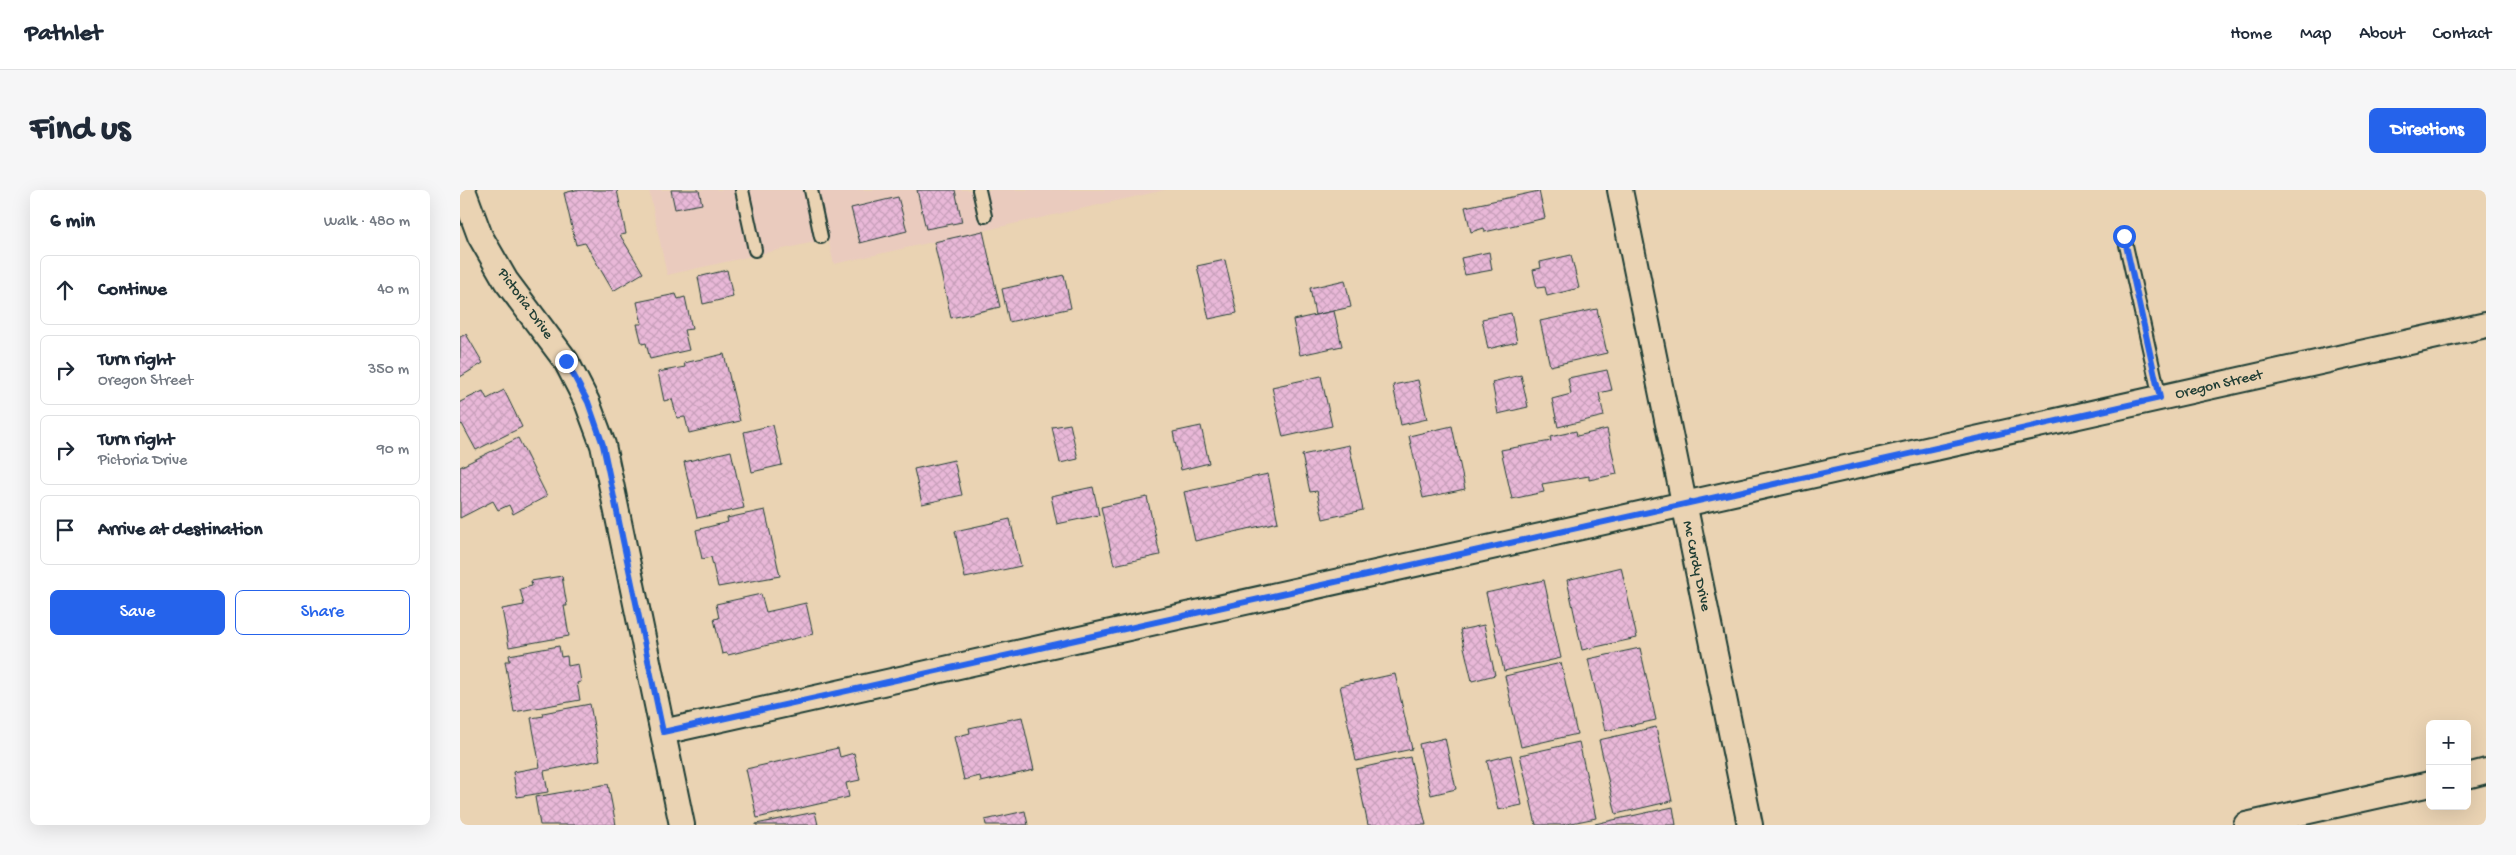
<!DOCTYPE html>
<html lang="en">
<head>
<meta charset="utf-8">
<style>
  body { margin:0; font-family:"Gochi Hand",sans-serif; background:#f6f6f7; color:#1f2937 }
  .controls { position:absolute; right:15px; bottom:15px; display:grid; overflow:hidden; border-radius:8px; box-shadow:0 5px 20px #0002 }
  .controls button { width:45px; height:45px; display:grid; place-items:center; padding:0; border:0; border-bottom:1px solid #e0e1e3; background:#fff; color:#1f2937; font:25px sans-serif }
  .stop { position:absolute; width:15px; height:15px; margin:-11px; border:4px solid #2563eb; border-radius:50%; background:#fff }
  .stop.end { background:#2563eb; border-color:#fff; box-shadow:0 1px 5px #0008 }
  .list { margin:0; padding:0; list-style:none }
  h2 { display:flex; justify-content:space-between; align-items:center; height:65px; margin:0; padding:0 20px; font-size:21px }
  h2 small { font-size:16px; font-weight:400; color:#747a83 }
  .list li { display:grid; grid-template-columns:32px 1fr auto; gap:15px; align-items:center; box-sizing:border-box; height:70px; margin:0 10px 10px; padding:0 10px; border:1px solid #e0e1e3; border-radius:8px }
  .list b { display:block; font-size:19px; white-space:nowrap }
  .list p { margin:0; font-size:16px; white-space:nowrap; color:#747a83 }
  .list em { font-size:16px; font-style:normal; color:#747a83 }
  .actions { display:flex; gap:10px; padding:15px 20px }
  .actions a { flex:1; padding:11px 0; border:1px solid #2563eb; border-radius:8px; text-align:center; font-size:18px; color:#2563eb }
  .actions .main { background:#2563eb; color:#fff }
  .icon { flex:none; width:28px; height:28px; fill:none; stroke:currentColor; stroke-width:2; stroke-linecap:round; stroke-linejoin:round }
  .map { position:relative; flex:none; width:2026px; height:635px; overflow:hidden; border-radius:8px }
  header { display:flex; align-items:center; gap:30px; box-sizing:border-box; height:70px; padding:0 25px; background:#fff; border-bottom:1px solid #e0e1e3 }
  header strong { font-size:24px }
  nav { display:flex; gap:28px; margin-inline-start:auto; font-size:18px }
  .intro { display:flex; align-items:center; justify-content:space-between; box-sizing:border-box; height:120px; padding:0 30px }
  h1 { margin:0; font-size:35px }
  .button { padding:12px 22px; border-radius:8px; background:#2563eb; color:#fff; font-size:18px; font-weight:700 }
  main { display:flex; gap:30px; padding:0 30px }
  aside { flex:1; background:#fff; border-radius:8px; box-shadow:0 5px 20px #0002 }
  .map>svg:first-child { display:block }
  .built { fill:#eacbbe }
  .building { fill:url(#building-cross-hatch); stroke:#1f3d34 }
  .lines { fill:none; stroke-linecap:round; stroke-linejoin:round }
  .service-casing { stroke:#1f3d34; stroke-width:16 }
  .minor-casing { stroke:#1f3d34; stroke-width:28 }
  .service { stroke:#ead3b3; stroke-width:12 }
  .minor { stroke:#ead3b3; stroke-width:24 }
  .route { stroke:#2563eb; stroke-width:6 }
  .labels { text-anchor:middle; dominant-baseline:central; stroke-width:4; stroke-linejoin:round; paint-order:stroke }
  .street-label { font-size:15px; fill:#1f3d34; stroke:#ead3b3 }
</style>
</head>
<body>
<header>
<strong>Pathlet</strong>
<nav><a>Home</a><a>Map</a><a>About</a><a>Contact</a></nav>
</header>
<div class="intro"><h1>Find us</h1><a class="button">Directions</a></div>
<main>
<aside>
<h2>6 min<small>Walk · 480 m</small></h2>
<ul class="list">
<li><svg class="icon" aria-label="ahead" viewBox="0 0 24 24"><path d="M12 20V5M6 11l6-6 6 6"/></svg><div><b>Continue</b></div><em>40 m</em></li>
<li><svg class="icon" aria-label="right" viewBox="0 0 24 24"><path d="M7 20v-9h11M14 6l5 5-5 5"/></svg><div><b>Turn right</b><p>Oregon Street</p></div><em>350 m</em></li>
<li><svg class="icon" aria-label="right" viewBox="0 0 24 24"><path d="M7 20v-9h11M14 6l5 5-5 5"/></svg><div><b>Turn right</b><p>Pictoria Drive</p></div><em>90 m</em></li>
<li><svg class="icon" aria-label="arrive" viewBox="0 0 24 24"><path d="M6 21V4h12l-3 4 3 4H6"/></svg><div><b>Arrive at destination</b></div></li>
</ul>
<div class="actions"><a class="main">Save</a><a>Share</a></div>
</aside>
<div class="map">
<svg width="2026" height="635" viewBox="0 0 2026 635">
  <defs>
    <pattern id="building-cross-hatch" width="8" height="8" patternUnits="userSpaceOnUse" patternTransform="scale(1.25)"><rect width="8" height="8" fill="#e9b8d8"/><path d="M0 0l8 8M0 8l8-8" fill="none" stroke="#c79fba"/></pattern>
  </defs>
  <rect width="100%" height="100%" fill="#ead3b3"/>
  <filter id="ink" filterUnits="userSpaceOnUse"><feTurbulence type="fractalNoise" baseFrequency=".02" numOctaves="2"/><feDisplacementMap in="SourceGraphic" scale="10" xChannelSelector="R" yChannelSelector="G"/><feConvolveMatrix kernelMatrix="1 2 1 2 8 2 1 2 1" color-interpolation-filters="sRGB"/></filter>
  <g filter="url(#ink)">
    <polygon class="built" points="189,0 705,0 374,74 368,49 207,85"/>
    <g class="building">
      <polygon points="116,0 157,0 166,44 160,45 183,83 153,101 125,53 116,55 104,3"/>
      <polygon points="211,0 239,0 242,14 215,19"/>
      <polygon points="457,0 495,0 502,32 466,39"/>
      <polygon points="1079,1 1085,28 1025,42 1024,38 1011,42 1005,17"/>
      <polygon points="438,7 447,41 400,53 391,18"/>
      <polygon points="523,41 540,117 491,128 474,52"/>
      <polygon points="1029,62 1032,80 1005,85 1001,68"/>
      <polygon points="1111,65 1119,98 1087,106 1085,97 1077,98 1073,80 1081,78 1080,72"/>
      <polygon points="765,70 777,123 749,129 737,76"/>
      <polygon points="267,80 273,107 243,114 238,87"/>
      <polygon points="604,85 611,118 549,132 542,99"/>
      <polygon points="885,90 891,117 855,125 850,98"/>
      <polygon points="216,104 218,109 225,107 232,139 224,140 229,160 190,169 186,153 182,154 177,134 182,134 177,112"/>
      <polygon points="1137,119 1147,163 1090,176 1080,131"/>
      <polygon points="874,121 882,156 840,165 833,130"/>
      <polygon points="1051,123 1057,152 1028,159 1022,129"/>
      <polygon points="6,144 23,173 0,187 0,147"/>
      <polygon points="264,164 280,231 229,243 225,227 217,228 212,209 204,211 198,182 225,177 224,173"/>
      <polygon points="1147,180 1152,200 1139,203 1144,226 1098,237 1092,209 1111,204 1108,188"/>
      <polygon points="1061,185 1068,217 1038,224 1032,192"/>
      <polygon points="861,186 872,236 823,247 812,197"/>
      <polygon points="958,190 967,229 941,235 933,195"/>
      <polygon points="44,200 62,237 16,260 2,234 0,235 0,212 23,201 27,209"/>
      <polygon points="610,234 618,269 600,273 592,237"/>
      <polygon points="313,235 322,275 292,282 284,242"/>
      <polygon points="741,236 749,273 721,280 713,242"/>
      <polygon points="992,236 1005,299 963,308 949,246"/>
      <polygon points="1147,239 1157,284 1129,290 1129,286 1082,294 1084,302 1052,309 1041,260 1091,251 1090,247 1116,241 1117,246"/>
      <polygon points="58,248 87,306 53,324 49,315 38,320 33,311 0,328 0,277"/>
      <polygon points="889,255 903,320 863,329 857,301 850,302 842,265"/>
      <polygon points="271,261 284,318 237,328 224,272"/>
      <polygon points="494,270 502,305 462,314 454,279"/>
      <polygon points="808,284 818,332 735,351 724,302"/>
      <polygon points="633,297 639,325 597,334 591,306"/>
      <polygon points="687,307 700,365 654,375 641,317"/>
      <polygon points="305,320 320,386 258,397 251,367 242,369 236,340 268,332 267,328"/>
      <polygon points="550,329 561,376 505,388 495,341"/>
      <polygon points="1161,377 1177,448 1122,460 1107,390"/>
      <polygon points="102,386 107,416 104,416 109,446 49,457 42,419 64,415 60,399 72,396 71,391"/>
      <polygon points="1084,390 1101,468 1044,481 1026,403"/>
      <polygon points="301,404 306,422 346,413 353,444 268,465 267,463 262,464 254,429 259,428 256,414"/>
      <polygon points="1024,435 1035,485 1012,491 1000,440"/>
      <polygon points="99,456 101,467 107,466 108,476 118,474 121,492 117,493 120,510 54,522 45,471 50,471 49,465"/>
      <polygon points="1180,458 1196,530 1145,541 1128,469"/>
      <polygon points="1101,473 1117,544 1061,557 1045,486"/>
      <polygon points="935,484 952,559 896,571 880,496"/>
      <polygon points="130,514 140,570 84,581 88,602 57,607 53,582 80,577 71,528 84,526 83,523"/>
      <polygon points="562,527 574,580 521,592 520,586 504,590 494,547 510,543 509,538"/>
      <polygon points="1196,537 1212,611 1156,624 1139,550"/>
      <polygon points="985,548 996,599 971,605 959,554"/>
      <polygon points="1119,552 1136,628 1102,635 1076,635 1060,565"/>
      <polygon points="378,558 380,567 394,563 400,590 386,593 389,607 297,628 286,579"/>
      <polygon points="1051,565 1062,615 1038,620 1027,571"/>
      <polygon points="950,567 966,635 908,635 896,579"/>
      <polygon points="148,594 156,635 80,635 75,607"/>
      <polygon points="1213,617 1216,635 1130,635"/>
      <polygon points="565,621 568,635 526,635 525,630"/>
      <polygon points="355,622 358,635 296,635 296,634"/>
    </g>
    <g class="lines">
      <defs>
        <g id="service">
          <polyline points="282,0 295,60"/>
          <polyline points="351,0 361,47"/>
          <polyline points="519,0 525,26"/>
          <polyline points="1664,46 1700,208"/>
        </g>
        <g id="minor">
          <polyline points="3,0 20,46 46,91 106,171 127,212 143,255 222,635"/>
          <polyline points="1160,0 1290,635"/>
          <polyline points="203,542 2026,135"/>
          <polyline points="2007,586 2026,581"/>
          <polyline points="1786,635 1970,594"/>
        </g>
      </defs>
      <use href="#service" class="service-casing"/>
      <use href="#minor" class="minor-casing"/>
      <use href="#service" class="service"/>
      <use href="#minor" class="minor"/>
    </g>
  </g>
  <g class="lines" filter="url(#ink)">
    <polyline class="route" points="106,171 128,212 143,255 203,542 1700,208 1664,46"/>
  </g>
  <g class="labels">
    <g class="street-label">
      <text transform="translate(65 114) rotate(54)">Pictoria Drive</text>
      <text transform="translate(1759 195) rotate(-13)">Oregon Street</text>
      <text transform="translate(1236 376) rotate(78)">Mc Curdy Drive</text>
    </g>
  </g>
</svg>
<div class="controls">
<button>+</button>
<button>−</button>
</div>
<div class="stop" style="left:1664px;top:46px"></div>
<div class="stop end" style="left:106px;top:171px"></div>
</div>
</main>
</body>
</html>
